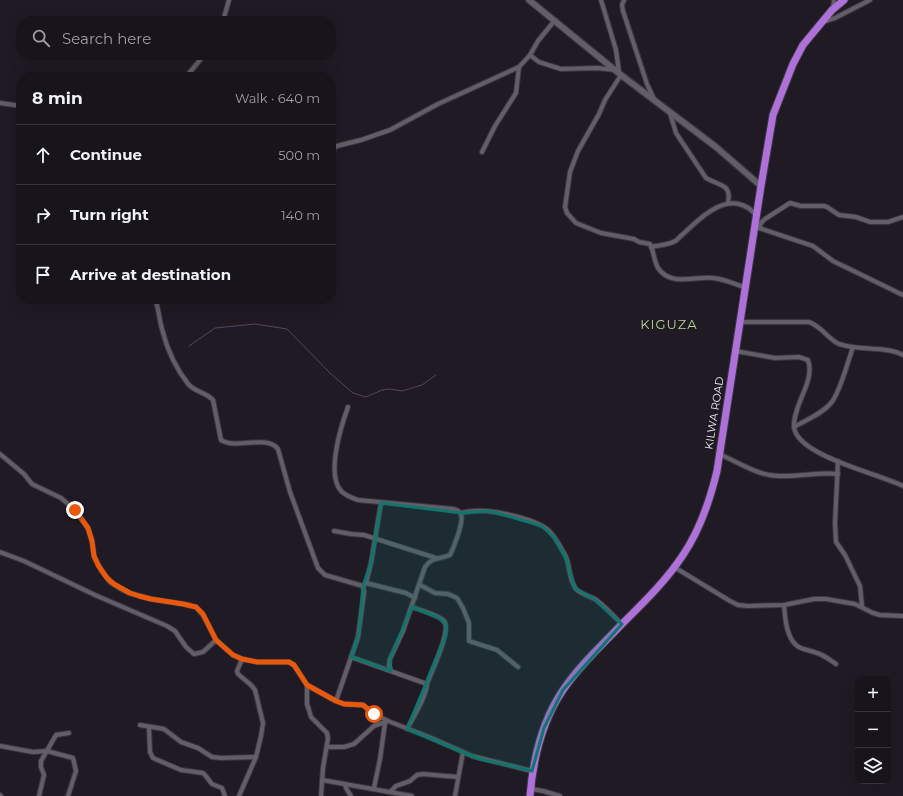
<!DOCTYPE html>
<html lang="en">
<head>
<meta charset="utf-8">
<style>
  body { margin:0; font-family:Montserrat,sans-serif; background:#252128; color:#f1f3f6 }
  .controls { position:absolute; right:12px; bottom:12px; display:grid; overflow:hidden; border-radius:8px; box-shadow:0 4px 16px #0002 }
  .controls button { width:36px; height:36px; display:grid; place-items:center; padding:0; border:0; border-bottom:1px solid #36333a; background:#18141b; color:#f1f3f6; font:20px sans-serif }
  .stop { position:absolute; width:12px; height:12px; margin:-9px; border:3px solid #ea580c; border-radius:50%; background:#fff }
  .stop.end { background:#ea580c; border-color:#fff; box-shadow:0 1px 4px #0008 }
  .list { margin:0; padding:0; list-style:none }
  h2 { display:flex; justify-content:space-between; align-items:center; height:52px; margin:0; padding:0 16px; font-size:17px }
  h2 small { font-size:13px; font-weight:400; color:#9f9ea3 }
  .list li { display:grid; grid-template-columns:26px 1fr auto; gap:12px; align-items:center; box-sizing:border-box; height:60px; padding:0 16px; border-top:1px solid #36333a }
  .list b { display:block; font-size:15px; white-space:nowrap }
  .list em { font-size:13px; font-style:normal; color:#9f9ea3 }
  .icon { flex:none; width:22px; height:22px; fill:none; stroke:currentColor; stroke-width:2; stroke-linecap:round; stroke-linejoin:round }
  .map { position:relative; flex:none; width:903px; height:796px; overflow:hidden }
  .search { position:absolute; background:#18141b; box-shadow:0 4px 16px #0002; left:16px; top:16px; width:320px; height:44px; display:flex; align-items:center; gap:10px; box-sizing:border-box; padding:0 14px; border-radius:16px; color:#9f9ea3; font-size:15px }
  .panel { position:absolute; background:#18141b; box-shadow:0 4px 16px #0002; left:16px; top:72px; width:320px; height:232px; border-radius:16px }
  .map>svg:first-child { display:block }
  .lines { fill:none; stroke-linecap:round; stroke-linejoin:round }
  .stream { stroke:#53465e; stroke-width:1 }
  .street-casing { stroke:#3b383f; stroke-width:6 }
  .secondary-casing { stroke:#3b383f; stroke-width:8 }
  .highway-casing { stroke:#3b383f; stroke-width:9 }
  .street { stroke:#635d68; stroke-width:4 }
  .secondary { stroke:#635d68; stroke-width:5.5 }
  .highway { stroke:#ae71da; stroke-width:7 }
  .route { stroke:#ea580c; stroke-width:5 }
  .marked { fill:#0f766e; fill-opacity:0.2; stroke:#0f766e; stroke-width:3; stroke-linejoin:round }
  .labels { text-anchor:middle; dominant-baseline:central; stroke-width:3.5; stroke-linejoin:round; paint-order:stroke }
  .street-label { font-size:11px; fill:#ece9ef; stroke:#201a24 }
  .quarter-label { font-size:13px; letter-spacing:1px; fill:#b4d690; stroke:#201a24 }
</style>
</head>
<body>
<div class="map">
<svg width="903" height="796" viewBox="0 0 903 796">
  <rect width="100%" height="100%" fill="#201a24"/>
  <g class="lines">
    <polyline class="stream" points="189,346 215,328 255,324 287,329 331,374 353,393 366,397 382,390 389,389 402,391 422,385 436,375"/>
    <defs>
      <g id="street">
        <polyline points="601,0 616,50 619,72"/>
        <polyline points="624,0 622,5 623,11 647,84 654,99"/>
        <polyline points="833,9 834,0"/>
        <polyline points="223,21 229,0"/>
        <polyline points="823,22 835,18 870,0"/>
        <polyline points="530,55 539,62 561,69 597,68 616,70"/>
        <path d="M621,75l-16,25 -6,14 -21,37 -8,21 -5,35 2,6 9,10 25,10 33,6 5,3 11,2c4,8 4,17 8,24 13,19 36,8 55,10 12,1 22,6 33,10"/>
        <polyline points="186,77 204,55"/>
        <polyline points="0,103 21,106"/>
        <path d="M670,113l6,20 30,45c13,8 26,5 22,25"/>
        <polyline points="482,152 495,126 516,93 519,67"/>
        <polyline points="331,165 334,148 337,146 361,140 390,130 438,104 519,67 530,55 538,41 555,20"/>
        <polyline points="754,228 759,228 813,246 833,261 903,295"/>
        <polyline points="759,228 761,223 765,219 790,203 801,206 824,206 827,207 839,215 856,217 870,222 888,222 903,217"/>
        <path d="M651,247c8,-2 18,-2 24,-6 3,-1 4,-4 7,-6 14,-13 36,-36 57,-31 8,2 13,5 17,12"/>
        <path d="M155,299c4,10 4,20 7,30 5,20 14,40 27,56 7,7 18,8 24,15l8,40c15,10 46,-6 57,9l12,43 28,76 7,7 38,11"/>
        <polyline points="73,301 73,299"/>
        <path d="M740,322h69c12,4 19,17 30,22 20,7 48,2 64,11"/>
        <path d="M735,351l40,7 24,-1 9,3c6,17 -7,35 -11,50 -2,6 -4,16 -2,21 9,26 84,43 108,55"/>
        <path d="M348,407c-7,19 -22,67 -7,84 5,5 11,7 17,9l95,9c3,1 6,1 8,5 3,8 -7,33 -11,41 -12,5 -17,1 -25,12l-22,64 -13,28 -1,6 2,6"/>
        <path d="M794,427c12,-7 28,-13 37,-24 9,-10 17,-42 22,-56"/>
        <polyline points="0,454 24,474 32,484 61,498 75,510 88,528 92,541 94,556 101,570 110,582 121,589 129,593 151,599 183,604 196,607 203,615 216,640 233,655 242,659 257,662 289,662 294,665 307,685 336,701 344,704 363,705 374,714 388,721 429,737 472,756 532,771"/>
        <path d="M719,454c19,8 39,22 60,22 21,1 38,-4 59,-2"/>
        <polyline points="838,461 835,523 836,542 845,555 860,586 862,606"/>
        <path d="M461,513c4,-1 8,-2 12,-2 17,-2 60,7 74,18 8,6 14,19 19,28 4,9 3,23 10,32 5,5 13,7 19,10 10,7 18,17 27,25"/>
        <polyline points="334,531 351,534 364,535 436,558"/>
        <polyline points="0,552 24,561 95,595 167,626 175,631 186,647 194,654 203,652 216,640"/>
        <polyline points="674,567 730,601 738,605 748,606 784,605 814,599 826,599 855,604 873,613 880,615 903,616"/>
        <polyline points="366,583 406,593 415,598"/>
        <polyline points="420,585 435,593 448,594 457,598 463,608 469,623 469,641 497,650 518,667"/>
        <path d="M784,605c1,12 2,31 12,40 5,5 14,5 21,8 7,2 13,7 19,11"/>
        <path d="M412,607c7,3 27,8 32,14 8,9 -13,51 -17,63"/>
        <path d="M351,657l76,27c-1,13 -13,32 -20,45"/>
        <polyline points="307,685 307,704 309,710 311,717 327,733 328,738 323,768 321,796"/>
        <polyline points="336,701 358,637 364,592 363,586 366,583 371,563 381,503"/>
        <polyline points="140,725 164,729 181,742 198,748 212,757 221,758 256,757"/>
        <polyline points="149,728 150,752 153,758 181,770 203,773 205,775 212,784 222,788 225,796"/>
        <polyline points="0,746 33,752 47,751 73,758 76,771 68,796"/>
        <polyline points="327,747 344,747 354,744 374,726 388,721"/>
        <polyline points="322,780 412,796"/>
        <polyline points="345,784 346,788 351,796"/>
        <polyline points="374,788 380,759 385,723"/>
        <polyline points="531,789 543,791 560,796"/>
        <polyline points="390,792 396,786 410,781 417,775 423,774 458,777"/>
        <polyline points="0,795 1,796"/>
        <polyline points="39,796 44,775 41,767 41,761 56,735 69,733"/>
        <polyline points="239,796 256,757 261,736 263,723 255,690 251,685 238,674 237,671 242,659"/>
        <polyline points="455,796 463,752"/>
      </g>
      <polyline id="secondary" points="529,0 621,75 716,147 761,186"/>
      <path id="highway" d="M530,796c3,-37 12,-75 33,-106 16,-24 38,-44 58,-65 22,-22 45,-44 62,-70 17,-25 27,-55 34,-84l44,-285 12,-71 20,-51 10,-19 29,-35 12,-10"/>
    </defs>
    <use href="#street" class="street-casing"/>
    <use href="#secondary" class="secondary-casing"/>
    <use href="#highway" class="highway-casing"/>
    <use href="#street" class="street"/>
    <use href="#secondary" class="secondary"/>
    <use href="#highway" class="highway"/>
  </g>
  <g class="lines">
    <polyline class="route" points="75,510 88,528 92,541 94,556 98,565 107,578 114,584 130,593 139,596 151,599 183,604 196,607 203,614 216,640 233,655 242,659 257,662 289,662 294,665 307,685 336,701 344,704 363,705 374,714"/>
  </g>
  <path class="marked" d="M381,503l80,10 29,-2 52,15 12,11 12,21 9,30 19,11 28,25 -59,66 -19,38 -12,43 -53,-12 -72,-30 39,-94v-10l-7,-7 -27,-11 -22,52 1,12 -40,-14 8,-25 4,-46 8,-23z"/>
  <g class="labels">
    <g class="street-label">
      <text transform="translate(714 413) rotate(-81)">KILWA ROAD</text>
    </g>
    <g class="quarter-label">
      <text x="669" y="324">KIGUZA</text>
    </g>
  </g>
</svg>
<div class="controls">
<button>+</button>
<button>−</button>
<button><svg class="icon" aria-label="layers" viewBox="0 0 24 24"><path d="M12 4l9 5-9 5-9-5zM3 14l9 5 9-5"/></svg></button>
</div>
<div class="stop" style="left:374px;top:714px"></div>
<div class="stop end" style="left:75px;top:510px"></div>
<div class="search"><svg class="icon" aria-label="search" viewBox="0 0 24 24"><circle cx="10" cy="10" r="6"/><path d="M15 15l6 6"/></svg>Search here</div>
<section class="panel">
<h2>8 min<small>Walk · 640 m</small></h2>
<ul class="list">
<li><svg class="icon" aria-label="ahead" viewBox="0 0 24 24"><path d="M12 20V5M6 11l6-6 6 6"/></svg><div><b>Continue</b></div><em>500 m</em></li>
<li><svg class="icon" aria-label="right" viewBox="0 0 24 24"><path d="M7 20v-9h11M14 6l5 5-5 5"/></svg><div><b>Turn right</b></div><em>140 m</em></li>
<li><svg class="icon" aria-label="arrive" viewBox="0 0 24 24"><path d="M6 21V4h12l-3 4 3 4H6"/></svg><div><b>Arrive at destination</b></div></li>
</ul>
</section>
</div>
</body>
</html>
